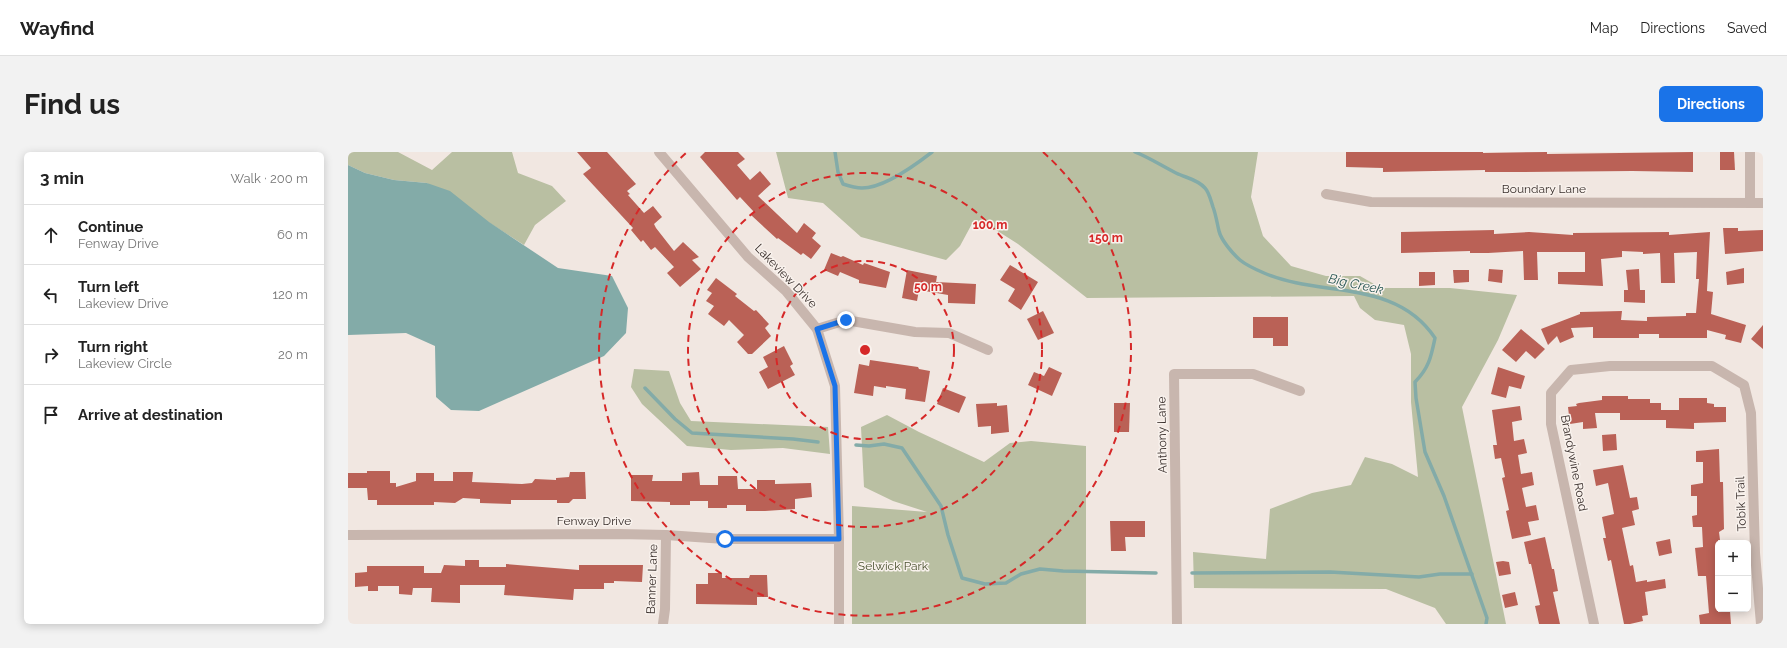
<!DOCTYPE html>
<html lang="en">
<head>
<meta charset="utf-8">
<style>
  body { margin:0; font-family:Raleway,sans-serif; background:#f2f2f2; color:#222 }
  .controls { position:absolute; right:12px; bottom:12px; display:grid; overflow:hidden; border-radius:6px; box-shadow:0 2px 10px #0003 }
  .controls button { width:36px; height:36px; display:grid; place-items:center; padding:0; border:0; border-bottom:1px solid #e0e0e0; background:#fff; color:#222; font:20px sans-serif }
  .stop { position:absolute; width:12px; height:12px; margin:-9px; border:3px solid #1a73e8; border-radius:50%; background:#fff }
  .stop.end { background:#1a73e8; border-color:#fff; box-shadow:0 1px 4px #0008 }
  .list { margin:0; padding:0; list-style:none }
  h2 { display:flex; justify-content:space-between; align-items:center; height:52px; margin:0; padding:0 16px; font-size:17px }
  h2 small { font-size:13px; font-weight:400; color:#767676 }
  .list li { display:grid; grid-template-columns:26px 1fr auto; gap:12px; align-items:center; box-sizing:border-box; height:60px; padding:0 16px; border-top:1px solid #e0e0e0 }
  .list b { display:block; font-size:15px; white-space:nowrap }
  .list p { margin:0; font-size:13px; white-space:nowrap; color:#767676 }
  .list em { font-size:13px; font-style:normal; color:#767676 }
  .icon { flex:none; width:22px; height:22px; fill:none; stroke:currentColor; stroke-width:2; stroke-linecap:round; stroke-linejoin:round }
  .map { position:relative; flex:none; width:1415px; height:472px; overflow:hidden; border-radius:6px }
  header { display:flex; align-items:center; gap:24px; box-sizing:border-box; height:56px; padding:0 20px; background:#fff; border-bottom:1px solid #e0e0e0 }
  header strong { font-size:19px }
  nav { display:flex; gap:22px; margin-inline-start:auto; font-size:14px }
  .intro { display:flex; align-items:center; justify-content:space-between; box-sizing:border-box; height:96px; padding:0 24px }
  h1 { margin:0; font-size:28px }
  .button { padding:10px 18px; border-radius:6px; background:#1a73e8; color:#fff; font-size:14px; font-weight:700 }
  main { display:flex; gap:24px; padding:0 24px }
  aside { flex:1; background:#fff; border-radius:6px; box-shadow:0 2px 10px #0003 }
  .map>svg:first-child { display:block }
  .green { fill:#b9bfa2 }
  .water { fill:#83aba8 }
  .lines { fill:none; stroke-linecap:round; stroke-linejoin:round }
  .stream { stroke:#83aba8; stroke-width:3.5 }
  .building { fill:#ba6156 }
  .minor { stroke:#c8b6ae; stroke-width:10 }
  .route { stroke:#1a73e8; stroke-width:5 }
  .ring { fill:none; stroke:#d62828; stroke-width:2; stroke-dasharray:7 5 }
  .labels { text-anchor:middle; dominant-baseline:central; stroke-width:3; stroke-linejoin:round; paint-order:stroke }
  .street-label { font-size:12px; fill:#382e2b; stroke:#f9f2ed }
  .park-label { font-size:12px; fill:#4c5332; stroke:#f9f2ed }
  .water-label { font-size:13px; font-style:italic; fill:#255552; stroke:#f9f2ed }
  .centre { fill:#d62828; stroke:#f9f2ed; stroke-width:2 }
  .ring-label { font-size:12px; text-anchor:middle; font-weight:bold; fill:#d62828; stroke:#f9f2ed; stroke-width:3; stroke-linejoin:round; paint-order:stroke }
</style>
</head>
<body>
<header>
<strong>Wayfind</strong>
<nav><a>Map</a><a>Directions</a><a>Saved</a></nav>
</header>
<div class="intro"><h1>Find us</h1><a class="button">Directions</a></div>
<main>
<aside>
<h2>3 min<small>Walk · 200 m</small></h2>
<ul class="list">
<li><svg class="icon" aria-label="ahead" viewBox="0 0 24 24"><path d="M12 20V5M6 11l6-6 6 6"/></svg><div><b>Continue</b><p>Fenway Drive</p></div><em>60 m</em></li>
<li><svg class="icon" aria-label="left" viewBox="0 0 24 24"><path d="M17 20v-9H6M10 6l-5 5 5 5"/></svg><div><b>Turn left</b><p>Lakeview Drive</p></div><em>120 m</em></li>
<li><svg class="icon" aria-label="right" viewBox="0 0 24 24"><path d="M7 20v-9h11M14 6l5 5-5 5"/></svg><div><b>Turn right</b><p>Lakeview Circle</p></div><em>20 m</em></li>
<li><svg class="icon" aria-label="arrive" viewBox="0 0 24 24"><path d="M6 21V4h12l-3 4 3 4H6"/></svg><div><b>Arrive at destination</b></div></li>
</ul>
</aside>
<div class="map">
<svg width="1415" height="472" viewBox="0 0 1415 472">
  <rect width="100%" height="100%" fill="#f1e7e1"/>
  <g class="green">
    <polygon points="0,0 50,0 84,18 104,0 164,0 170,21 204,34 218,49 187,73 176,93 79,31 46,28 17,21 0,13"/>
    <polygon points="428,0 910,0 903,45 915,84 943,114 978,124 1012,124 1033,136 1102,136 1169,143 1150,188 1114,255 1158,472 1098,472 1087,456 1038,437 846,436 845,400 918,407 922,357 964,341 1003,333 1017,305 1044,312 1070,325 1063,250 1063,202 1056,173 1027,168 1012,156 1006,144 739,146 670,92 648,78 626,68 612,94 598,108 513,85 475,51 440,46"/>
    <polygon points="286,217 321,219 332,251 343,269 480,275 482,302 435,296 383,298 339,294 294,252 283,235"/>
    <polygon points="539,263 571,280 636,310 662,291 683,289 738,294 738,472 504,472 504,354 579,360 545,349 516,335 513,275"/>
  </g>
  <polygon class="water" points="0,13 17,21 46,28 79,31 102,39 141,70 210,116 264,124 280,156 278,181 256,204 131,259 103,258 88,245 87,194 58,181 0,183"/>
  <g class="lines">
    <g class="stream">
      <path d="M487,0l3,20 5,12c6,2 13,4 19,4 22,0 52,-22 70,-36"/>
      <path d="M787,0c15,6 27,14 41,21 10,5 21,6 29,15 4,4 6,13 8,19 3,8 4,16 6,24 2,9 14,23 21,29 6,5 17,10 24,13 57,25 131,5 171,65 -4,19 -6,30 -20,44l1,16 9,54 19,44 43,122 -1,6"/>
      <polyline points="297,236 327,267 344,281 445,287 470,290"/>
      <polyline points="508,293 521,294 536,292 554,296 593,354 600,383 614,426 637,432 658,431 673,422 692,417 715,419 808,421"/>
      <polyline points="844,421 982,420 1071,425 1092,422 1124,422"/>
    </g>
  </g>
  <g class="building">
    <polygon points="229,0 259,0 288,32 279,39 282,42 280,43 296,61 305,54 314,65 306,72 308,76 326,99 335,90 351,105 344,108 353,117 332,135 319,121 326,115 307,95 303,98 295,88 293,90 283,78 285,76 235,22 243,16"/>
    <polygon points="357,0 390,0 397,7 389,13 402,28 412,19 423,32 410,44 449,81 456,71 468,81 464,86 473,94 463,107 455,101 453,103 430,86 429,87 403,63 406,60 392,45 389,48 352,5"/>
    <polygon points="998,0 1135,0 1135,1 1199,0 1199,2 1345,0 1345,20 1284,19 1174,20 1137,20 1137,18 1035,20 1035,16 998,15"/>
    <polygon points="1372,0 1386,0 1387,18 1372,18"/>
    <polygon points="1375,76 1390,76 1390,79 1415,78 1415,99 1377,102"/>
    <polygon points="1146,78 1146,82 1181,80 1225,83 1225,81 1321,80 1321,83 1362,80 1359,139 1365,140 1363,162 1398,173 1393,191 1377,187 1378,183 1359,178 1359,186 1311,186 1311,182 1291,182 1291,186 1245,186 1245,175 1223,176 1226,185 1212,191 1209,184 1200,193 1193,177 1232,162 1232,160 1274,159 1273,168 1299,169 1299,165 1338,164 1338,161 1348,161 1351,127 1348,127 1349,100 1326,101 1327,131 1313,131 1312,101 1295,102 1295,100 1274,99 1274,105 1253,107 1255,134 1210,132 1210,120 1237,120 1237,100 1189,100 1190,128 1176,128 1175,99 1140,101 1122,101 1122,99 1053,101 1053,80"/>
    <polygon points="483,101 493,105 495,104 515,113 516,111 542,120 538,136 511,131 511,128 492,120 490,124 476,118"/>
    <polygon points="662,113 690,130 673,158 660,149 667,137 652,128"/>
    <polygon points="1396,116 1396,131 1379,133 1378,120"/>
    <polygon points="1141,117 1155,118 1154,131 1140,129"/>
    <polygon points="1291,117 1292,138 1297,138 1297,151 1276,150 1276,138 1280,138 1278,118"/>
    <polygon points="559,118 589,124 588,130 628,132 627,152 600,151 600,143 571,138 569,149 554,146"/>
    <polygon points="1105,118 1121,118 1121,130 1106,131"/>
    <polygon points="1071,120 1087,120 1087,133 1071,134"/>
    <polygon points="368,126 389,142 387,144 406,159 408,158 421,172 417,176 423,184 404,202 400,202 389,190 396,183 381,168 376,174 360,162 366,154 358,149 364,141 359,138"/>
    <polygon points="695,159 706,181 690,188 679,167"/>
    <polygon points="905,165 940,165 940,194 925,194 925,186 905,186"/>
    <polygon points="1415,173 1415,197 1403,187"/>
    <polygon points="1173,177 1197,197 1187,207 1178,199 1168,210 1154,198"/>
    <polygon points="436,194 445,212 442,214 447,223 420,237 411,220 420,215 415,205"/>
    <polygon points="522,208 570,215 571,217 582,219 577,250 557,247 558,237 538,234 538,236 526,234 525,244 506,241 511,212 521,214"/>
    <polygon points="701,215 714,221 704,244 680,233 686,220 696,224"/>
    <polygon points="1150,215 1177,224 1173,237 1161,234 1158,246 1143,242"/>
    <polygon points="595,236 618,245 611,261 589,252"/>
    <polygon points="1254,244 1280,244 1280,247 1302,247 1302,251 1313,251 1313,258 1331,258 1331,246 1359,246 1359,251 1366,252 1366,255 1378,255 1378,270 1346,271 1346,277 1318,276 1318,268 1272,268 1272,261 1247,261 1249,276 1235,277 1235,270 1222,272 1220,255 1229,254 1228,252 1231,251 1254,248"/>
    <polygon points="649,251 649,254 659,253 661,280 643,282 643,274 630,275 628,252"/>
    <polygon points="766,251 782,251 781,280 766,280"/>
    <polygon points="1172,254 1174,268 1164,270 1166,289 1176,287 1179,301 1170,303 1173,322 1184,320 1186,333 1174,336 1178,355 1188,353 1191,368 1180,370 1183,383 1164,387 1158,359 1161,358 1154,326 1157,325 1153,306 1147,307 1145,293 1149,293 1144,258"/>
    <polygon points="1268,282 1269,298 1255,299 1254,283"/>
    <polygon points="1371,297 1372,330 1375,330 1376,377 1371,380 1372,388 1370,388 1370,460 1382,459 1383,472 1352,472 1351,463 1361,461 1358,424 1350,424 1347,396 1355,395 1354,375 1345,375 1344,364 1349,363 1349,344 1343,344 1343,333 1355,331 1355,310 1348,310 1348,299"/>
    <polygon points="1275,313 1282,346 1289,345 1291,357 1284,359 1287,373 1274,376 1282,414 1285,413 1288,430 1299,428 1299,430 1317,427 1318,436 1297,440 1300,463 1294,464 1295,469 1282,472 1276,472 1263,408 1260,409 1255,386 1258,386 1254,365 1266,362 1260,331 1248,334 1245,318"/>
    <polygon points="19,319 42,319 42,331 48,331 48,335 68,329 68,321 86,321 86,329 105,329 105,320 125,320 124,330 174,332 184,331 187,327 208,328 208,326 221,325 222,320 237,320 238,347 225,347 221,351 209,351 209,348 163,348 163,352 132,351 132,347 115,346 107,351 86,350 86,353 29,353 29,348 20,348 19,336 0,336 0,321 19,321"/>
    <polygon points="351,320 352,333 370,333 370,324 389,324 390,337 409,337 409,328 427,328 427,332 463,331 464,345 447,347 447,357 417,359 398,359 398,353 379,353 379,356 360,356 360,349 342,349 342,353 322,353 322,350 283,349 283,323 305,323 304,329 334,329 334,321"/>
    <polygon points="762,369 797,369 797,385 777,385 778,399 763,399"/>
    <polygon points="1197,385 1204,417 1206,417 1210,439 1205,440 1212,472 1191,472 1187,454 1192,453 1183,412 1181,412 1176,390"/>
    <polygon points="1322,387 1324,401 1311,404 1308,390"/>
    <polygon points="117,408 131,408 131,415 158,415 158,412 231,418 231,413 295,413 294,430 266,429 266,431 256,431 256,437 226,437 225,448 156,443 157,433 112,433 112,451 83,450 84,436 65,436 64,443 51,442 51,434 30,434 30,439 20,439 20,434 7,435 7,421 19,420 19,414 76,414 76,421 93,421 96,413 117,414"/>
    <polygon points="1155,409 1161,410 1163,422 1151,424 1148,410"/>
    <polygon points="360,421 374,421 374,426 401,426 402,423 419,423 420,445 409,445 409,453 348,452 348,432 360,432"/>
    <polygon points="1167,440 1170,453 1157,456 1154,443"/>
  </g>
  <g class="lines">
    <g class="minor">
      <polyline points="311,0 400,105 438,139 469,177 487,234 491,387 491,472"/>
      <polyline points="1402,0 1402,51"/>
      <polyline points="978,42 1023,50 1415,51"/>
      <polyline points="469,177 498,168 567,180 601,181 640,198"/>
      <polyline points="0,383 271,382 318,383 377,387 491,387"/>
      <polyline points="315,472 317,457 318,383"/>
      <polyline points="829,472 826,222 905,222 952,239"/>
      <polyline points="1246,472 1203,272 1203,241 1223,218 1262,214 1364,214 1396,233 1403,261 1407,401 1413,472"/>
    </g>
  </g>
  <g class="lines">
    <polyline class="route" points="377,387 491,387 487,234 469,177 498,168"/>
  </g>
  <g class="ring">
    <circle cx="517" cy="198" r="89"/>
    <circle cx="517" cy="198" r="177"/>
    <path d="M695 0A266 266 0 1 1 339 0"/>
  </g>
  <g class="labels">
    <g class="street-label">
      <text x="1196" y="37">Boundary Lane</text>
      <text transform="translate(438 124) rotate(46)">Lakeview Drive</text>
      <text transform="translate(814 283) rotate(-91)">Anthony Lane</text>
      <text transform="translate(1226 311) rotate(79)">Brandywine Road</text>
      <text transform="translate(1393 352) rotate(-92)">Tobik Trail</text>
      <text x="246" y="369">Fenway Drive</text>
      <text transform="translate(304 427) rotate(-88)">Banner Lane</text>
    </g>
    <g class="park-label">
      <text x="545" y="414">Selwick Park</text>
    </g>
    <g class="water-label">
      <text transform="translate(1008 132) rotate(12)">Big Creek</text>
    </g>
  </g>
  <circle cx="517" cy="198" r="6" class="centre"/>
  <g class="ring-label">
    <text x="642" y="77">100 m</text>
    <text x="758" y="90">150 m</text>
    <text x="580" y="139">50 m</text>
  </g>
</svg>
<div class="controls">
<button>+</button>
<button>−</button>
</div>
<div class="stop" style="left:377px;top:387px"></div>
<div class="stop end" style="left:498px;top:168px"></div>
</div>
</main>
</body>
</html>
